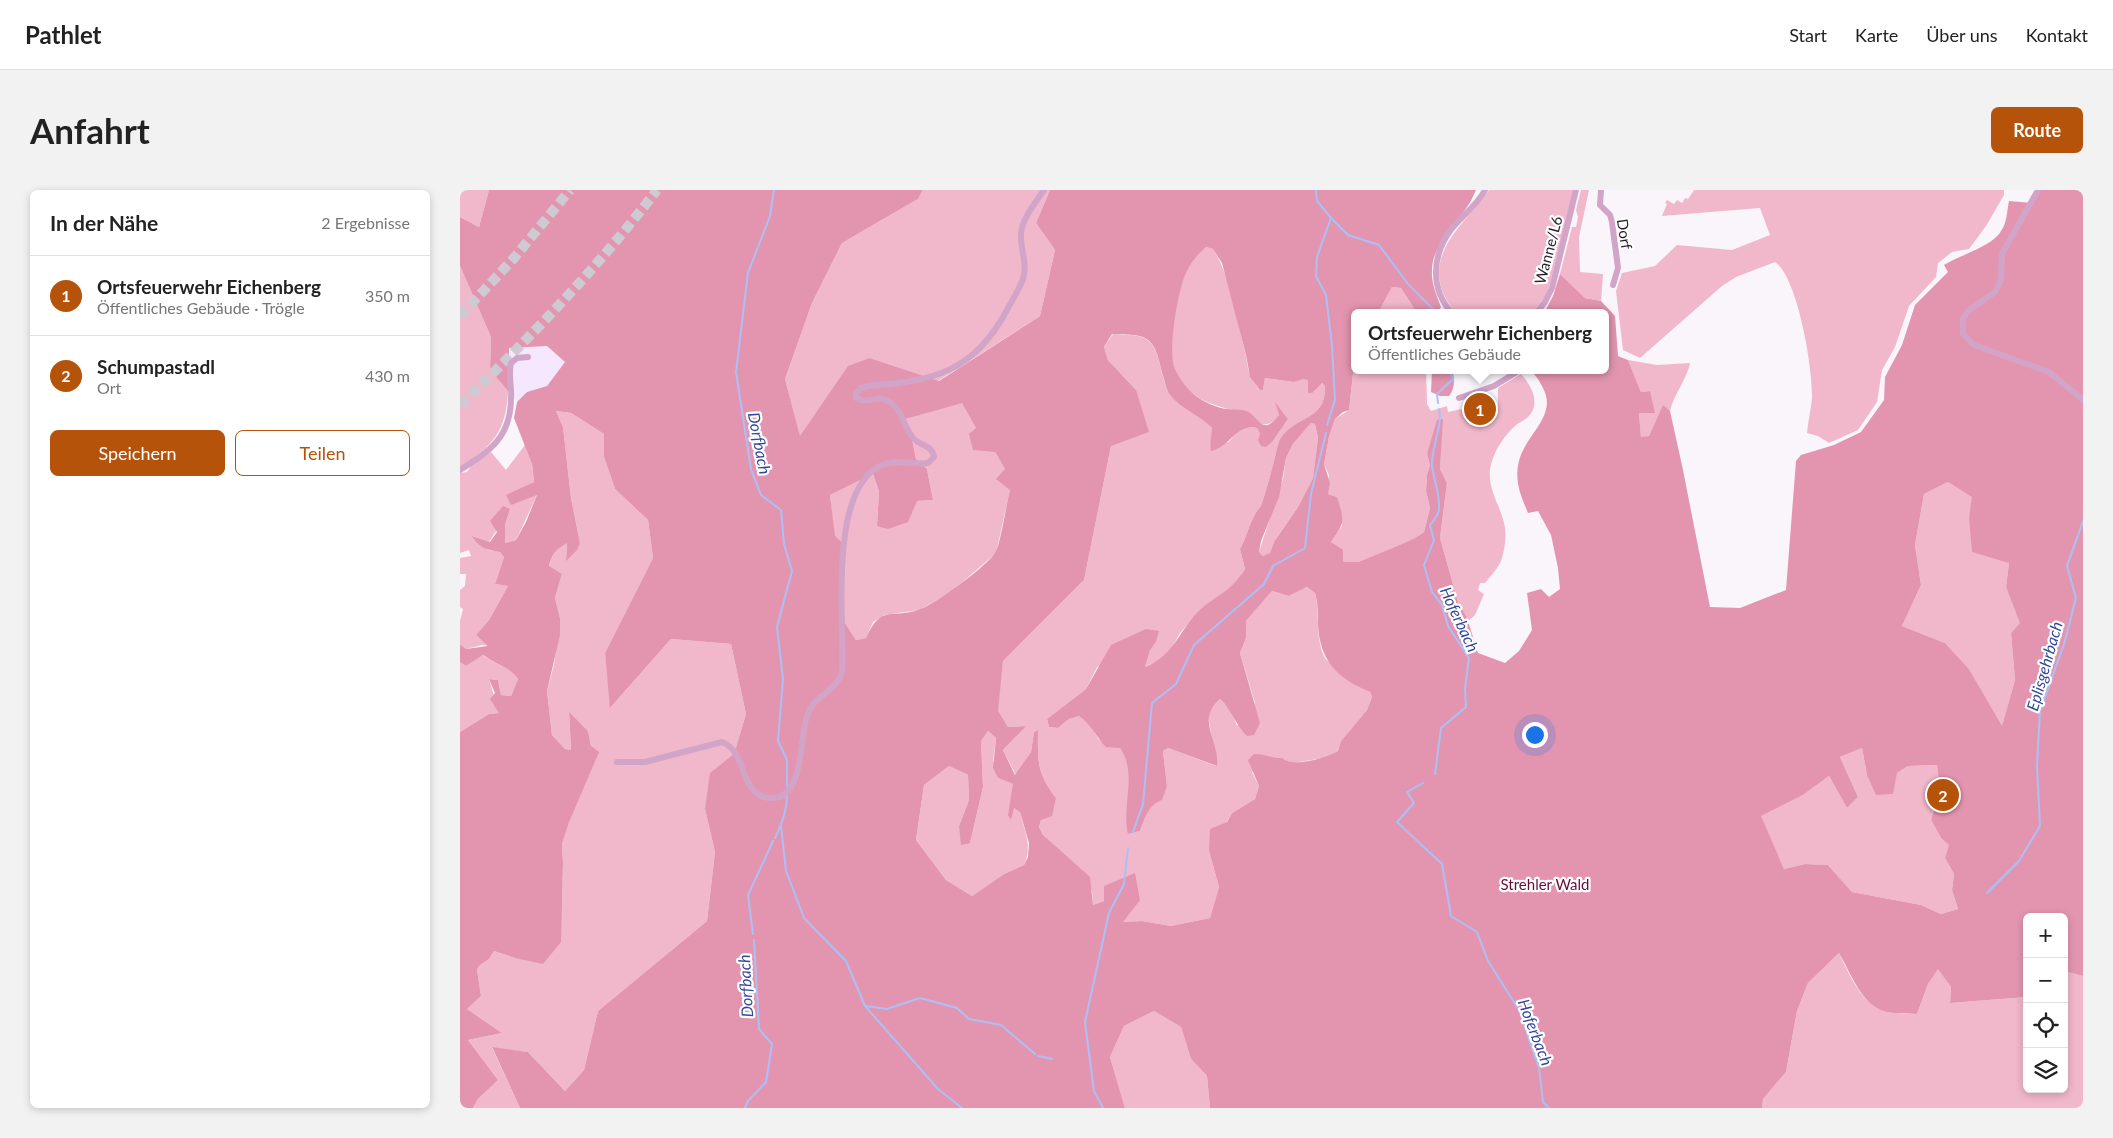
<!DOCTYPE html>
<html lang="de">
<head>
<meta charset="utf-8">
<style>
  body { margin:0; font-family:Lato,sans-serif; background:#f2f2f2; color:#222 }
  .controls { position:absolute; right:15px; bottom:15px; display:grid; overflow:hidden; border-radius:8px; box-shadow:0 2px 8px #0003 }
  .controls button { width:45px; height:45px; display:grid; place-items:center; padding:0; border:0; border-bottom:1px solid #e0e0e0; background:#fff; color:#222; font:25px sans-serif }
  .you { position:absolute; left:1074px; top:544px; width:18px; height:18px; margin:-12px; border:4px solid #fff; border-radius:50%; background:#1a73e8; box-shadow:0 0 0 8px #1a73e833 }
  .badge { display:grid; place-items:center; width:32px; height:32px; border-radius:50%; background:#b45309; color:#fff; font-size:16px; font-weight:700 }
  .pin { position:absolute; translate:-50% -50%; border:2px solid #fff; box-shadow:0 1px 5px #0006 }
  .popup { position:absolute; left:891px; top:119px; width:258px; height:65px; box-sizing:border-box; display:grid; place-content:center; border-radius:8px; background:#fff; filter:drop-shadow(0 1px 4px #0005); font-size:16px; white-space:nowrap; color:#767676 }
  .popup b { font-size:19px; color:#222 }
  .popup::after { content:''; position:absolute; left:50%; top:100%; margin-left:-10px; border:10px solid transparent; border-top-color:#fff }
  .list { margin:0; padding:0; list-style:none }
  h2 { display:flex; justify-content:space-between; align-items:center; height:65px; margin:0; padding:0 20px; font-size:21px }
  h2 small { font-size:16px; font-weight:400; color:#767676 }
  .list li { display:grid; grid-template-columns:32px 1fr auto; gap:15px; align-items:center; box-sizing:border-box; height:80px; padding:0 20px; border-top:1px solid #e0e0e0 }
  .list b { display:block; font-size:19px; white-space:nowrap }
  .list p { margin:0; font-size:16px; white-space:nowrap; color:#767676 }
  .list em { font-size:16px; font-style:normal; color:#767676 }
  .actions { display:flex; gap:10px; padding:15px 20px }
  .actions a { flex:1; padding:11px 0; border:1px solid #b45309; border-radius:8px; text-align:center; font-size:18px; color:#b45309 }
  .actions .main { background:#b45309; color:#fff }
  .icon { flex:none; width:28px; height:28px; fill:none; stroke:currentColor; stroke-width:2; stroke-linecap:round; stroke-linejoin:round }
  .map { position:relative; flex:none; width:1623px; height:918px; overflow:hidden; border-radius:8px }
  header { display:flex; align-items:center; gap:30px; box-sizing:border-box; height:70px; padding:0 25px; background:#fff; border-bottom:1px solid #e0e0e0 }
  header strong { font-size:24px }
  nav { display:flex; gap:28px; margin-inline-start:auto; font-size:18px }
  .intro { display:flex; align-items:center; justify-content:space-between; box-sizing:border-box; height:120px; padding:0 30px }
  h1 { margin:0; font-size:35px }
  .button { padding:12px 22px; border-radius:8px; background:#b45309; color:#fff; font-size:18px; font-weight:700 }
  main { display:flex; gap:30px; padding:0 30px }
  aside { flex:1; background:#fff; border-radius:8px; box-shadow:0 2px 8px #0003 }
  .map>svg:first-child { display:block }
  .built { fill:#f5e7fd }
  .green { fill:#f1b7ca }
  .forest { fill:#e395b0; fill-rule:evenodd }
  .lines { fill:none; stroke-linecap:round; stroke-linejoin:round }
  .stream { stroke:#acc0f6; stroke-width:2 }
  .highway-tunnel { stroke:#cecad1; stroke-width:10; stroke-dasharray:10 5; stroke-linecap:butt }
  .minor { stroke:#d2a4c7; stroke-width:6 }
  .labels { text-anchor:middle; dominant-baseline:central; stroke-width:4.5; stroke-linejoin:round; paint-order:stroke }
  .street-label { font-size:15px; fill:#241d28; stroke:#fff }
  .park-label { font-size:15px; fill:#690c3a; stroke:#fff }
  .water-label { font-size:16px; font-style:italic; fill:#334997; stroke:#fff }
</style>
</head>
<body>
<header>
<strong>Pathlet</strong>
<nav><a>Start</a><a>Karte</a><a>Über uns</a><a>Kontakt</a></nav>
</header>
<div class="intro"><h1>Anfahrt</h1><a class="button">Route</a></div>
<main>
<aside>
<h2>In der Nähe<small>2 Ergebnisse</small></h2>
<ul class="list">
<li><span class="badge">1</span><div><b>Ortsfeuerwehr Eichenberg</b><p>Öffentliches Gebäude · Trögle</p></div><em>350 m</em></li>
<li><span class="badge">2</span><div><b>Schumpastadl</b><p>Ort</p></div><em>430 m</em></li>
</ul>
<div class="actions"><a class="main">Speichern</a><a>Teilen</a></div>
</aside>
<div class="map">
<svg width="1623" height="918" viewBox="0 0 1623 918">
  <rect width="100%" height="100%" fill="#f9f5fb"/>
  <polygon class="built" points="87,156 105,172 87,196 67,202 57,212 48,201 48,158"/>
  <g class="green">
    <polygon points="0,0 29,0 19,37 0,27"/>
    <polygon points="463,0 590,0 576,33 595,60 580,126 478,191 410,168 340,247 325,189 352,113 382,53 458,9"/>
    <path d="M1029,0h85l-25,97 -4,10 -13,16h-75c-7,-6 -12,-15 -15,-23 -14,-42 26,-69 47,-100z"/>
    <polygon points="1121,0 1129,0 1119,47 1120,82 1143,84 1141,111 1125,108 1100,84 1112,37 1116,37 1118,27 1116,20"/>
    <path d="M1234,0h310v5l-18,31 -17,23 -17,3 -14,11 -2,14 -27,29 -14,41 -13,23 -5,32 -19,28 -29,13 -11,-7 -11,-3c1,-12 4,-24 5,-35 1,-29 -14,-120 -37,-136l-39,15 -14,9 -82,72 -17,-8 -7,-59 6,-18 33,-7 22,-21 55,5 38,-15 -10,-27 -98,8 5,-12 -2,-1 2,-3 7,4 3,-4 5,3 3,-5 3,1z"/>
    <path d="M746,57l7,2c18,29 23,66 31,99 5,20 2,25 16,42h3l2,-12 29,4 9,-4 5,2v13l14,-10 3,3c1,36 -29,28 -45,53 -3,6 -4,15 -6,22 -4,15 -8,30 -13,45 -11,12 -13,29 -21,43l5,20 -8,13 -9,8 -26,18 -22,25 -10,18 -10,9 -15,7 5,-18 6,-7 -59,25 -11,22 -39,30 2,8 9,1 11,-9 10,-3 9,6 11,18 21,8 5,8 4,14 -1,64 12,-3 7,-19 20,-26 -4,-35 5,-3 48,18 -8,-52 4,-8 8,-7 12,13 5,14 18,-23 -15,-50 6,-15v-17l26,-30 17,5 18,-9 8,6c5,20 0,44 9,63 3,7 32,27 40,33l6,3 2,5 -5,13 -26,31 -3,10 -9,6 -36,6 -20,-4 -21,13 7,14 -4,13 -23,14 -23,38 10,36 -9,31 -39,8 -29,-5 -19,1 -19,-21 -11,4 -1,-14 -49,-56 -4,-8 2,-7 15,-22c-20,-26 -18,-37 -18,-68l-4,2 -3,20 -15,23 -13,-25 22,-24 -17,1 -11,-16 6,-50 81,-81 27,-134 25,-56 -28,-30 -4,-13 9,-13c40,1 41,5 50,43 2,6 3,13 7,18 12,15 29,20 42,33v11l-2,6 19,-3c7,-9 15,-17 28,-14l3,6 13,7 15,-22 -12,-16 3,12c-5,7 -9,10 -19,9 -12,-15 -46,-14 -65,-29 -8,-6 -17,-17 -21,-27 -7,-18 3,-76 11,-94 5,-10 12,-19 21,-27z"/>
    <path d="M0,76l31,71 -1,33 18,21c-2,41 -15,54 -48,77z"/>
    <polygon points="932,97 941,98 957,123 918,123"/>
    <path d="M895,166v14h71l1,34 4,7 16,-5 1,6 13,-3 9,16 28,-11v-26l23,-14c11,12 20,30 7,43 -4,4 -9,5 -13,9 -10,9 -19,22 -23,35 -8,23 7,41 12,62 3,12 1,26 -3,38 -4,9 -10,14 -16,22h-5l-2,7 6,4 -9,21 -7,6 -10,-19 -18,-64 7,-55 -7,-14 2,-50 -15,35 3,11 -3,10 -1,16 4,17 -6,24 -9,6 -18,8 -39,16h-15l-12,-20 11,-16 -5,-29 -9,-3 1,-19 -5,-11 5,-27 6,-18 14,-9z"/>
    <path d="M1168,170l29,5 33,-2c-3,16 -16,31 -20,48l-7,-5 -14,30 -8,2 -2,-25 11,-22 -9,1z"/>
    <polygon points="502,212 516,238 535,262 545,279 550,300 536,363 491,402 459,420 424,425 413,432 406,448 396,450 383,430 370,305 413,284 419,301 417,336 457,311 473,310 467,279 456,269 451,244 442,230"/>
    <path d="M96,221l15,2 33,21v23l11,32 33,31 5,38 -48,95 6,54 60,-68 60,5 15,70 -12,40 -29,55 10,43 -8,69 -109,90 -14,59 -19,21 -37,-39 -36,-4 28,60h-47l5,-9 20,-19 -30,-40 34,-7 -35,-24 14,-13 -4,-26 2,-4 10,-7 5,-8 21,7 47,-59 1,-36 -1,-19 29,-98 -3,-15 -19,-18 2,37 -6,-1 -13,-14 -5,-44 7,-26 6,-47 -5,-20 7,-24 -13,-7c3,-13 7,-18 18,-25l-1,18 14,-17 -9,-45 -8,-71z"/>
    <polygon points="851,233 855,234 858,248 853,288 838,317 814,352 810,364 803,366 799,362 823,289 826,268 833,254"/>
    <polygon points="65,255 72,274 74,292 46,306 77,305 56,350 45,353 45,335 50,319 29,352 13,346 28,360 40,362 44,367 35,394 48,396 29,430 16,445 29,456 22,455 6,459 0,454 0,431 3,419 0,417 0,400 5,396 6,384 0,384 0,368 11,366 9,360 0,363 0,283 7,282 12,275 31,262 46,280"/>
    <polygon points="1488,292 1513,307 1509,327 1549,373 1546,397 1561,433 1551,443 1555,490 1542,537 1509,479 1485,453 1442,436 1461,395 1455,355 1464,304"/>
    <path d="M22,465c13,9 28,12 36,24l-7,17 -10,-1 -3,-15 -9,-1 10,34 -10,1 -29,18v-70l6,4z"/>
    <path d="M528,541l8,7 -3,22 5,18 15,6 1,24 6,3c4,20 13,35 4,54l-20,9 -32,22 -26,-16 -30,-40 8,-55 25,-19 19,9 1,25 -10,26 11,17 13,-56 -2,-46z"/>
    <polygon points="1402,558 1407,585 1437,583 1448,576 1477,575 1480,600 1471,630 1481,648 1490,655 1485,668 1494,684 1492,700 1498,719 1481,724 1461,715 1392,702 1368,675 1345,674 1324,679 1300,626 1343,605 1369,586 1387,618 1398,607 1380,567"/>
    <path d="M1379,763c10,21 23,52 47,59 10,2 22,1 31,2l11,-30 10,-16 13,19 -1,16 77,-6v92h37v-118l19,5v132h-321l1,-9 23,-27 11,-61 11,-28z"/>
    <polygon points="694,821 721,837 731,869 747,886 750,918 665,918 650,867 664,836"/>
  </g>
  <g class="forest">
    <path d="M29,0h434l-5,9 -76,44 -30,60 -27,76 15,57 48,-70 22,-8 69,23 101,-65 15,-66 -19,-27 14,-33h426c-3,6 -5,12 -9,17 -12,18 -35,39 -35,63 -1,13 5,26 9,37l-4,6h-20l-16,-25 -9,-1 -14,26h-23v43l-6,54 -6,2 -8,7 -6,18 -5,27 6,19 -2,11 9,3c7,24 9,24 -6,45l12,8v12h15l39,-16 18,-8 9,-6 6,-24 -4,-17 1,-16 3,-10 -3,-11 10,-34 6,-1 -3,50 7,14 -7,55 18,64 9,16 11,35 27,10 14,-12 13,-21 -5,-37 14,-4 8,8 11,-8 -2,-21 -7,-33 -13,-24 -10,2c-7,-17 -14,-32 -9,-52 6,-26 39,-45 24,-73 -4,-8 -7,-13 -14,-18h76v-57h-61l9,-17 7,-22 25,24 16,3 14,15 3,40 10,4 13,32 9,-1 5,22h-16l2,24 8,-1 14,-31 7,6 13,59 27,137 30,1 46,-18 10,-129 5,-6 33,-10 27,-13 23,-32 1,-23 17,-32 13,-40 33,-33 -4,-7c16,-10 49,-19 57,-34 6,-8 6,-21 8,-30l23,2 6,-13h45v786l-19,-5v-54h-37v80l-77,6 1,-16 -13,-18 -10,15 -11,30c-9,-1 -21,0 -31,-2 -25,-7 -35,-39 -47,-59l-31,30 -11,28 -11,61 -23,27 -1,9h-552l-3,-32 -16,-17 -10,-32 -27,-16 -30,15 -14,31 15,51h-605l-28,-61 36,5 37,39 19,-21 14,-59 109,-90 8,-69 -10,-43 5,-36 24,-19 12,-40 -15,-70 -60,-5 -61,69 -5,-55 48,-95 -5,-38 -33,-31 -11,-32v-23l-33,-21 -15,-2 7,16 8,71 9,45 -3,7 -11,11 1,-18c-11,6 -15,11 -18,23l13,8 -7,24 5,20v17l-13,56 5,44 13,14 6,1 -2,-38 19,19 3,15 8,6 -30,70 -7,22 1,19 -2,79 -18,22 -28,-6 -21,-7 -5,8 -10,7 -2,4 4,26 -14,13 35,24 -34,7 30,40 -20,19 -5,9h-13v-376l29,-18 10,-1 -9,-14 5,-6 -6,-14 9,1 3,15 10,1 7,-17c-8,-12 -23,-15 -35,-24l-17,11 -6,-4v-18l6,5 22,-3 -12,-11 13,-15 19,-34 -13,-2 9,-27 -4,-5c-13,-2 -21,-4 -28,-16l18,6 7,-10 -7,-11 13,-15 7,3 -5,16v18l11,-3 10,-18 11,-27 -26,10 -5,-10 28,-13 -2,-18 -18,-46 3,-16 10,-10 20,-6 18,-24 -18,-16 -38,2 -1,43 -18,-21 1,-33 -31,-71v-49l19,10zM746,57l7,2 9,14 24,92 4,22 10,13h3l2,-12 29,4 9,-3 5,1v13h4l10,-10 3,3c1,36 -29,28 -45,53 -3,6 -4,15 -6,22 -4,15 -8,30 -13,45 -11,12 -13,29 -21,43l5,20c-13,21 -24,24 -42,38 -23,20 -28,49 -58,60l5,-17 6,-8 3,-11 -13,-2 -35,16 -25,44 -39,30 2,8 9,1 11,-9 10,-3c12,8 17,21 27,31l14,1c18,26 1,58 8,86l12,-3c5,-13 8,-26 22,-31l5,-14 -4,-35 5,-3 49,18c3,-25 -22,-46 3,-67 12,11 15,25 27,37l7,-1 6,-12 -20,-70 6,-15v-17l26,-30 17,5 18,-9 8,6c3,11 3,21 3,32 2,36 19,53 52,67l2,5 -5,13 -26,31 -3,10c-11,7 -46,17 -56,7 -11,1 -17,-5 -28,-4l-6,6 11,26 -4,13 -23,14 -5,9 -17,7 -1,22 10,36 -9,31 -39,8 -29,-5 -19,1 17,-22 -5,-27 -31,13v15l-11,4 -3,-28 -47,-42 -4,-8 2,-7 11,-4 4,-18c-20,-26 -18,-37 -18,-68l-4,2 -3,20 -16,23 -12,-25 23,-24 -18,1 -10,-16 5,-50 81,-81 27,-134 38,-14 -13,-42 -28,-30 -4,-13 8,-13c41,0 42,5 51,42 2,6 3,14 7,19 12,15 29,20 42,33 0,8 -3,15 -1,23 18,-3 26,-28 46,-23l3,6 -2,6 3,6 5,1 7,-6 15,-22 -12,-16 -1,-1 4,13c-18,23 -19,1 -33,-4 -5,-2 -13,-1 -19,-2 -10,-1 -23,-7 -31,-13 -9,-7 -17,-18 -21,-27 -8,-17 3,-77 10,-94 5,-11 12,-20 21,-28zM502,213l14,25 -7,6 4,16 22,2 10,17 -9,10 14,11c-3,11 -10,57 -15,63 -8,13 -62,53 -77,57 -29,9 -36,-6 -52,28l-10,2 -13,-20 2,-75 -10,-9 -5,-41 43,-21 6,17 -2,35 11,3 20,-7 9,-21 16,-1 -6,-31 -11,-10 -5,-25 -9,-14zM851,233l4,1 3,14 -5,40 -15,29 -24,35 -4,11 -7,3 -4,-4 2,-11 18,-44 7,-39 7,-14zM1488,292l24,15 -3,20 3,35 37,11 -3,24 14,36 -9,10 4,47 -13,46 -33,-57 -24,-26 -43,-17 19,-41 -6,-40 9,-51zM528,541l8,7 -3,30 5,10 15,6 -5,31 3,5 3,-12 6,4 9,31 -1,14 -4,8 -20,9 -32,22 -26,-16 -30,-40 8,-55 25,-19 19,9 1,25 -10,26 2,19 9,-2 13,-56 -2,-46zM1402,558l5,27 9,20 17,-1 4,-21 11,-7 29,-1 3,25 -9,30 10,18 8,7 -4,13 9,16 -2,16 6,19 -17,5 -20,-9 -69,-13 -24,-27 -23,-1 -21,5 -23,-53 42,-21 26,-19 18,32 11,-11 -18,-40z"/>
    <path d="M972,180h20c3,8 3,19 -3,26h-9l-9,-4z"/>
  </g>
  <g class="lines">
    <g class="stream">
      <polyline points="314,0 310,26 288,83 276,182 291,279 301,305 321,320 324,354 332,381 317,437 323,489 318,551 327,570 327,598"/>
      <polyline points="856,0 857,11 871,28 888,45 919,55 948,94 975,121"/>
      <polyline points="978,213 977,204 993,189 989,180"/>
      <polyline points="867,235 875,210 872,156 866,105 856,86 857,67 871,28"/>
      <path d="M975,584l6,-46 25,-21 -1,-18 4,-31 -21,-32 -6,-21 -10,-13 -8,-27 10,-25 -4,-14c3,-6 9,-11 9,-17 1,-15 -5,-29 -7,-43 -1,-19 11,-39 7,-57"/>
      <polyline points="963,593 947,602 954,613 937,632 982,674 991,726 1017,742 1028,771 1059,820 1079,878 1083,912 1089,918"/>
      <polyline points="321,636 326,681 344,728 386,771 405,816 478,899 502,918"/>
      <polyline points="673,642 683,614 692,513 716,494 734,455 804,394 813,376 845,358 851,304 866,243"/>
      <path d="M315,648c7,-14 12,-27 12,-43"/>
      <polyline points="1527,703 1559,671 1580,636 1577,576 1580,521 1604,454 1616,408 1607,376 1623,331"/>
      <polyline points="293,744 288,705 313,651"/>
      <polyline points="406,816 427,819 460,808 497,818 509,829 541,835 575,864"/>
      <polyline points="578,866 592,869"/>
      <polyline points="285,918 288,911 306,892 312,854 299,839 294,750"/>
      <polyline points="643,918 634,901 625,832 649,723 664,694 668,658"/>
    </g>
    <g class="highway-tunnel">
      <polyline points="0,126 54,68 110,0"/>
      <path d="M0,215c70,-67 138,-138 197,-215"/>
    </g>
    <g class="minor">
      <polyline points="1141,0 1140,15 1150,25 1152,32 1158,78 1153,95"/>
      <polyline points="1578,0 1542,64 1541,90 1535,102 1508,121 1503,129 1503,144 1514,155 1589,182 1623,210"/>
      <path d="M992,123c-22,-24 -20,-57 -2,-82 10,-14 27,-25 35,-41"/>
      <polyline points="1076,123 1085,112 1092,98 1116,0"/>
      <polyline points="999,208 1034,196 1060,180"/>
      <path d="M0,280c30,-19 51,-33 51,-72 1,-11 -3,-23 0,-35l6,-5 11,-1"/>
      <path d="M157,572h28l77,-20c27,10 16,56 50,56 33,0 27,-61 35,-82 6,-20 30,-25 35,-44 3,-49 -15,-183 40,-207 13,-6 31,0 46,-2l6,-6c-2,-12 -13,-11 -20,-18 -11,-12 -11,-30 -27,-39 -11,-5 -21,5 -31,-2v-5l5,-5 7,-2c66,-5 106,-14 139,-76 5,-10 12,-20 16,-31 5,-15 -3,-30 -2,-45 1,-16 15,-32 23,-44"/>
    </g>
  </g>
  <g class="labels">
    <g class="street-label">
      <text transform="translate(1165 44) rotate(81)">Dorf</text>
      <text transform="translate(1088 60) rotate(-75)">Wanne/L6</text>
    </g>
    <g class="park-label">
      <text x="1085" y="694">Strehler Wald</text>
    </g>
    <g class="water-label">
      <text transform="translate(300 253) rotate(79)">Dorfbach</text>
      <text transform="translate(1000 429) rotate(65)">Hoferbach</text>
      <text transform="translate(1584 476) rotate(-74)">Eplisgehrbach</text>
      <text transform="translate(285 796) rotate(-93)">Dorfbach</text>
      <text transform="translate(1076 842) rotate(69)">Hoferbach</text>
    </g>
  </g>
</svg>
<div class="controls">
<button>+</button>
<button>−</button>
<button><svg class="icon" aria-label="locate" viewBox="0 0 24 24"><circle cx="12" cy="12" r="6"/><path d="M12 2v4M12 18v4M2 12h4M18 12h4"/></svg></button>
<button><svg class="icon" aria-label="layers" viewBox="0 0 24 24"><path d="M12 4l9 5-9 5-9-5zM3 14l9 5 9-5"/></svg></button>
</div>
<div class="you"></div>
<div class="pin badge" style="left:1020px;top:219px">1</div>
<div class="popup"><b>Ortsfeuerwehr Eichenberg</b>Öffentliches Gebäude</div>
<div class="pin badge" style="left:1483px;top:605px">2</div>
</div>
</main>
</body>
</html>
